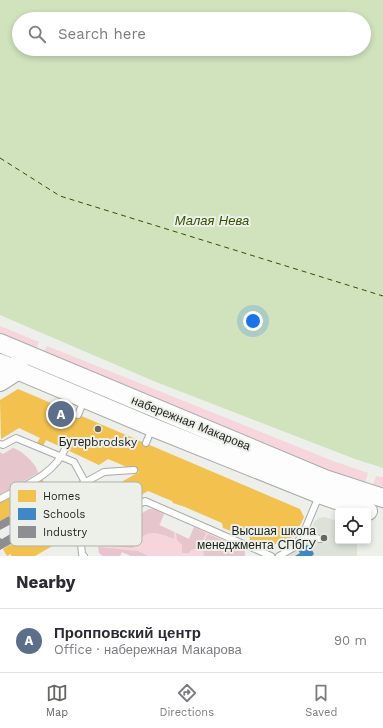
<!DOCTYPE html>
<html lang="en">
<head>
<meta charset="utf-8">
<style>
  body { margin:0; font-family:"Work Sans",sans-serif; background:#f7f7f7; color:#2b2b33 }
  .controls { position:absolute; right:12px; bottom:12px; display:grid; overflow:hidden; border-radius:4px; box-shadow:0 2px 6px #0003 }
  .controls button { width:36px; height:36px; display:grid; place-items:center; padding:0; border:0; border-bottom:1px solid #e1e1e2; background:#fff; color:#2b2b33; font:20px sans-serif }
  .you { position:absolute; left:253px; top:321px; width:14px; height:14px; margin:-10px; border:3px solid #fff; border-radius:50%; background:#1a73e8; box-shadow:0 0 0 6px #1a73e833 }
  .badge { display:grid; place-items:center; width:26px; height:26px; border-radius:50%; background:#656763; color:#fff; font-size:13px; font-weight:700 }
  .pin { position:absolute; translate:-50% -50%; border:2px solid #fff; box-shadow:0 1px 4px #0006 }
  .list { margin:0; padding:0; list-style:none }
  h2 { display:flex; justify-content:space-between; align-items:center; height:52px; margin:0; padding:0 16px; font-size:17px }
  h2 small { font-size:13px; font-weight:400; color:#7c7c81 }
  .list li { display:grid; grid-template-columns:26px 1fr auto; gap:12px; align-items:center; box-sizing:border-box; height:64px; padding:0 16px; border-top:1px solid #e1e1e2 }
  .list b { display:block; font-size:15px; white-space:nowrap }
  .list p { margin:0; font-size:13px; white-space:nowrap; color:#7c7c81 }
  .list em { font-size:13px; font-style:normal; color:#7c7c81 }
  .icon { flex:none; width:22px; height:22px; fill:none; stroke:currentColor; stroke-width:2; stroke-linecap:round; stroke-linejoin:round }
  .map { position:relative; flex:none; width:383px; height:556px; overflow:hidden }
  .search { position:absolute; background:#fff; box-shadow:0 2px 6px #0003; left:12px; right:12px; top:12px; height:44px; display:flex; align-items:center; gap:10px; box-sizing:border-box; padding:0 14px; border-radius:22px; color:#7c7c81; font-size:15px }
  .sheet { height:116px; background:#fff }
  nav { display:flex; justify-content:space-around; align-items:center; box-sizing:border-box; height:56px; border-top:1px solid #e1e1e2; background:#fff; font-size:11px; color:#7c7c81 }
  nav a { display:grid; justify-items:center; gap:2px }
  nav .on { color:#656763 }
  .map>svg:first-child { display:block }
  .built { fill:#dce2d8 }
  .green { fill:#f6d5dc }
  .forest { fill:#e6c5cc }
  .water { fill:#d0e3bc; fill-rule:evenodd }
  .homes { fill:#f2c14e }
  .schools { fill:#3f88c5 }
  .industry { fill:#8d8d92 }
  .lines { fill:none; stroke-linecap:round; stroke-linejoin:round }
  .ferry { stroke:#335100; stroke-width:1; stroke-dasharray:5 4; stroke-linecap:butt }
  .lane-casing { stroke:#a9aba8; stroke-width:8 }
  .secondary-casing { stroke:#a9aba8; stroke-width:20 }
  .lane { stroke:#fcfdfc; stroke-width:6 }
  .secondary { stroke:#fcfdfc; stroke-width:18 }
  .poi-dot { fill:#656763; stroke:#ecf0e9; stroke-width:1.5 }
  .labels { text-anchor:middle; dominant-baseline:central; stroke-width:4; stroke-linejoin:round; paint-order:stroke }
  .street-label { font-size:12px; fill:#1d1e1b; stroke:#ecf0e9 }
  .poi-label { font-size:12px; fill:#1d1e1b; stroke:#ecf0e9 }
  .water-label { font-size:13px; font-style:italic; fill:#335100; stroke:#ecf0e9 }
  .key { fill:#ecf0e9; stroke:#aeb1ab; stroke-width:1 }
  .key-label { font-size:11px; fill:#1d1e1b }
</style>
</head>
<body>
<div class="map">
<svg width="383" height="556" viewBox="0 0 383 556">
  <rect width="100%" height="100%" fill="#ecefea"/>
  <polygon class="built" points="325,517 338,522 338,541 357,541 357,556 281,556 309,540 314,522 319,518"/>
  <g class="green">
    <polygon points="0,326 39,342 36,350 0,334"/>
    <polygon points="47,346 333,461 368,473 365,483 329,471 43,353"/>
    <polygon points="376,476 383,477 383,489 373,486"/>
    <polygon points="149,509 153,509 164,514 160,525 189,539 194,527 243,549 245,552 245,555 244,556 131,556 122,552 120,556 103,556 99,553 99,545 105,536"/>
  </g>
  <g class="forest">
    <path d="M13,448c8,2 24,16 25,25l-38,22v-43l3,2z"/>
    <path d="M149,509h4l11,5 -5,11 15,7v7c-18,-8 -30,-11 -41,9l-34,-3 6,-9z"/>
    <path d="M194,527l12,6 -8,16c-4,-1 -7,0 -9,4h-7v-8l-5,-5 -1,-7 13,6z"/>
    <polygon points="208,534 243,549 245,552 245,555 244,556 204,556 203,551 200,550"/>
    <polygon points="98,547 138,551 148,556 131,556 122,552 120,556 103,556 99,553"/>
  </g>
  <path class="water" d="M0,0h383v468l-28,-9 -199,-77 -156,-67zM19,19h345v30h-345z"/>
  <g class="homes">
    <polygon points="18,389 300,509 304,517 295,536 273,545 263,542 259,544 250,540 249,535 235,528 231,531 223,528 222,523 185,507 173,503 172,501 148,491 35,556 11,556 11,554 7,556 3,549 56,519 51,510 60,504 59,502 64,500 65,502 67,501 72,510 139,472 108,459 99,465 46,440 43,446 37,443 40,438 19,428 1,439 0,400"/>
    <polygon points="42,479 50,493 0,521 0,503"/>
  </g>
  <polygon class="schools" points="306,545 310,546 314,554 312,556 295,556 300,553 298,550"/>
  <g class="industry">
    <polygon points="51,510 56,519 0,550 0,538 2,539"/>
    <polygon points="9,516 13,523 0,530 0,521"/>
  </g>
  <g class="lines">
    <polyline class="ferry" points="0,158 60,196 383,296"/>
    <defs>
      <g id="lane">
        <polyline points="78,415 84,400"/>
        <polyline points="146,443 152,428"/>
        <polyline points="0,444 3,445 16,438 74,462 85,482"/>
        <path d="M0,499c23,-13 54,-24 65,-50"/>
        <polyline points="19,519 104,472 134,470"/>
        <polyline points="303,534 320,539"/>
        <polyline points="84,556 82,554 81,544 87,534 145,501 271,556"/>
        <polyline points="279,556 293,548 303,534 319,496"/>
      </g>
      <g id="secondary">
        <polyline points="0,343 325,479 383,498"/>
        <polyline points="0,363 152,427 319,494 368,511"/>
        <polyline points="0,382 17,371 19,362"/>
      </g>
    </defs>
    <use href="#lane" class="lane-casing"/>
    <use href="#secondary" class="secondary-casing"/>
    <use href="#lane" class="lane"/>
    <use href="#secondary" class="secondary"/>
  </g>
  <g class="poi-dot">
    <circle cx="98" cy="429" r="4"/>
    <circle cx="324" cy="538" r="4"/>
  </g>
  <g class="labels">
    <g class="street-label">
      <text transform="translate(191 423) rotate(22)">набережная Макарова</text>
    </g>
    <g class="poi-label">
      <text x="98" y="442">Бутерbrodsky</text>
      <text x="316" y="531" text-anchor="end">Высшая школа<tspan x="316" dy="14">менеджмента СПбГУ</tspan></text>
    </g>
    <g class="water-label">
      <text x="212" y="220">Малая Нева</text>
    </g>
  </g>
  <rect x="10" y="482" width="132" height="64" rx="6" class="key"/>
  <rect x="18" y="490" width="18" height="12" fill="#f2c14e"/>
  <rect x="18" y="508" width="18" height="12" fill="#3f88c5"/>
  <rect x="18" y="526" width="18" height="12" fill="#8d8d92"/>
  <g class="key-label">
    <text x="43" y="500">Homes</text>
    <text x="43" y="518">Schools</text>
    <text x="43" y="536">Industry</text>
  </g>
</svg>
<div class="controls">
<button><svg class="icon" aria-label="locate" viewBox="0 0 24 24"><circle cx="12" cy="12" r="6"/><path d="M12 2v4M12 18v4M2 12h4M18 12h4"/></svg></button>
</div>
<div class="you"></div>
<div class="pin badge" style="left:61px;top:414px;background:#5c6f8a">A</div>
<div class="search"><svg class="icon" aria-label="search" viewBox="0 0 24 24"><circle cx="10" cy="10" r="6"/><path d="M15 15l6 6"/></svg>Search here</div>
</div>
<section class="sheet">
<h2>Nearby<small></small></h2>
<ul class="list">
<li><span class="badge" style="background:#5c6f8a">A</span><div><b>Пропповский центр</b><p>Office · набережная Макарова</p></div><em>90 m</em></li>
</ul>
</section>
<nav>
<a class="on"><svg class="icon" aria-label="map" viewBox="0 0 24 24"><path d="M3 6l6-2 6 2 6-2v14l-6 2-6-2-6 2zM9 4v14M15 6v14"/></svg>Map</a>
<a><svg class="icon" aria-label="directions" viewBox="0 0 24 24"><path d="M12 3l9 9-9 9-9-9zM9 14v-3h6M13 9l2 2-2 2"/></svg>Directions</a>
<a><svg class="icon" aria-label="saved" viewBox="0 0 24 24"><path d="M7 4h10v16l-5-4-5 4z"/></svg>Saved</a>
</nav>
</body>
</html>
